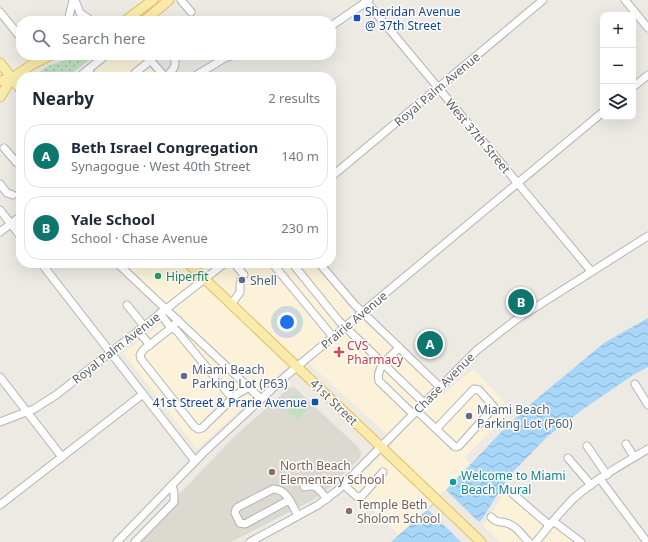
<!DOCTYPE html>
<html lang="en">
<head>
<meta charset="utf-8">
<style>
  body { margin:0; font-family:"Noto Sans",sans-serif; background:#f2f2f3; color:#1f2937 }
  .controls { position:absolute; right:12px; top:12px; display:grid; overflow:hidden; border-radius:8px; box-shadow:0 4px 16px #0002 }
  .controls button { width:36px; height:36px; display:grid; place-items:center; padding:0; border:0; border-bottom:1px solid #e0e1e3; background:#fff; color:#1f2937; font:20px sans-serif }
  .you { position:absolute; left:287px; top:322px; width:14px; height:14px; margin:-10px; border:3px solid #fff; border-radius:50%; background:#1a73e8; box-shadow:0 0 0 6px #1a73e833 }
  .badge { display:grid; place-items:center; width:26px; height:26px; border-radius:50%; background:#0f766e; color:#fff; font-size:13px; font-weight:700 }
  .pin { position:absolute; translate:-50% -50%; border:2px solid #fff; box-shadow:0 1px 4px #0006 }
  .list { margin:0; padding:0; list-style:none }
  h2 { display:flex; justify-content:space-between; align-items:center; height:52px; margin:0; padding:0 16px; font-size:17px }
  h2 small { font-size:13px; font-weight:400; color:#747a83 }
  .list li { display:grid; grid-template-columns:26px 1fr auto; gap:12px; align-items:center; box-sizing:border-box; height:64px; margin:0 8px 8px; padding:0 8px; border:1px solid #e0e1e3; border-radius:16px }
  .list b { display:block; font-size:15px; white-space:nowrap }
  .list p { margin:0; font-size:13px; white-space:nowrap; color:#747a83 }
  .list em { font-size:13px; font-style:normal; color:#747a83 }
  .icon { flex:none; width:22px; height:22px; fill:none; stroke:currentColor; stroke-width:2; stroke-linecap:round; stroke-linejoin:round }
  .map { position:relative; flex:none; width:648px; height:542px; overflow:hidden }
  .search { position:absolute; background:#fff; box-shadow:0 4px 16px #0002; left:16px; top:16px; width:320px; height:44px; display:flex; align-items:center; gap:10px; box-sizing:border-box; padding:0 14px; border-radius:16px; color:#747a83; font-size:15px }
  .panel { position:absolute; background:#fff; box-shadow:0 4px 16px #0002; left:16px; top:72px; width:320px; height:196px; border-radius:16px }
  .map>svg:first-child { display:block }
  .commercial { fill:#fbf2d9 }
  .education { fill:#dcd9d1 }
  .grass { fill:url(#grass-dots) }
  .green { fill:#c1e2c1 }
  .water { fill:url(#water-waves) }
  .pier { fill:#eceae3 }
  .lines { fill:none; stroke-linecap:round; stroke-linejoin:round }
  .minor-tunnel { stroke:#c8c7c3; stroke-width:7; stroke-dasharray:7 3.5; stroke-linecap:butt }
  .minor-casing { stroke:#b0b3b7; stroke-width:9 }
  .major-casing { stroke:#e6be62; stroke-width:11 }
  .minor { stroke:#fff; stroke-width:7 }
  .major { stroke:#f9ebab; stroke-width:9 }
  .transit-dot { fill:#1a4fb4; stroke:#fff; stroke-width:1.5 }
  .leisure-dot { fill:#2e9e5b; stroke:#fff; stroke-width:1.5 }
  .service-dot { fill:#5c6f8a; stroke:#fff; stroke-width:1.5 }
  .health-dot { fill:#e0444e; stroke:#fff; stroke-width:1.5 }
  .education-dot { fill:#8d6e63; stroke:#fff; stroke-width:1.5 }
  .culture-dot { fill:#0f9aa8; stroke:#fff; stroke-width:1.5 }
  .labels { text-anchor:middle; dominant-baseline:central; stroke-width:3; stroke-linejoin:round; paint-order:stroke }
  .transit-label { font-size:12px; fill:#164399; stroke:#fff; text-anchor:start }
  .street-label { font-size:12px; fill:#5b5e62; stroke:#fff }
  .leisure-label { font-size:12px; fill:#27864d; stroke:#fff; text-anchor:start }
  .service-label { font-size:12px; fill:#4e5e75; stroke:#fff; text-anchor:start }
  .health-label { font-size:12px; fill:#be3a42; stroke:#fff; text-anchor:start }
  .education-label { font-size:12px; fill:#785e54; stroke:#fff; text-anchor:start }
  .culture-label { font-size:12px; fill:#0d838f; stroke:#fff; text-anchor:start }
</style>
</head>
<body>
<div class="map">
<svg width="648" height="542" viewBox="0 0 648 542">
  <defs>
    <pattern id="grass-dots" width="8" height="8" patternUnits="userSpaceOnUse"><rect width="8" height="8" fill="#c1e2c1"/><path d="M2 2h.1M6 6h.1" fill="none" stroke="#a0baa0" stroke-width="1.8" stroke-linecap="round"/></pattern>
    <pattern id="water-waves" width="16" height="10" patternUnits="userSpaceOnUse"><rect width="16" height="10" fill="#a7d6f8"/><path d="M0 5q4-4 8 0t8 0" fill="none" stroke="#8bb1cc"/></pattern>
  </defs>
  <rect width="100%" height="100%" fill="#eceae3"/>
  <g class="commercial">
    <polygon points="114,55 140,55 158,77 87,77"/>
    <polygon points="114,263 313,263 354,312 443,394 474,369 511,410 464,458 469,463 447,490 399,535 350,486 395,442 300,355 197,449 123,353 169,317"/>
    <polygon points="509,485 554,525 577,542 500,542 483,526"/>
  </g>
  <polygon class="education" points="294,387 357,446 361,452 360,458 330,487 313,500 231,542 129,542 182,491 235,436 289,388"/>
  <polygon class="grass" points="82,55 94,55 68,77 32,77 48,66"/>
  <polygon class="green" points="296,394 310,407 297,420 284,408"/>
  <polygon class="water" points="648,318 648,367 633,375 582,410 548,436 510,475 480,522 462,542 391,542 427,510 508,425 540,396 604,343"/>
  <polygon class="pier" points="446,490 479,522 480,521 482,522 465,542 461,542 428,510"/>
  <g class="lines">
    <polyline class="minor-tunnel" points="240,284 240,275"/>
    <defs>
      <g id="minor">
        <polyline points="75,0 80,13 92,21"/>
        <polyline points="181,0 191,12"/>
        <polyline points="365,0 591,271"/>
        <polyline points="625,0 648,28"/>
        <polyline points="0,12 21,38"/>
        <polyline points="68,21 73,0"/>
        <polyline points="331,26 369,0"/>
        <polyline points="146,55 165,77"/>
        <polyline points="88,70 93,77"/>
        <polyline points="135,73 151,60"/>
        <polyline points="79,77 106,55"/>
        <path d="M166,77c7,-7 13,-13 6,-22"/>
        <polyline points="193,77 225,58 233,55"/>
        <polyline points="633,87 648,75"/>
        <polyline points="4,148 17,163"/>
        <polyline points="331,177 543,0"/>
        <polyline points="0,184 7,193 13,195"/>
        <polyline points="0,210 21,237"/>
        <polyline points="0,232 21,216"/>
        <polyline points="41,263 195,461"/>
        <polyline points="117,263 261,399"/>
        <polyline points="234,263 244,275"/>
        <polyline points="272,263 333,337"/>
        <polyline points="292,263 339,321 424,403"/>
        <polyline points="319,263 354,304 440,387"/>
        <polyline points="127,305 144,326"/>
        <polyline points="231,305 240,292 240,284"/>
        <polyline points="160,313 171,328 176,330 232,398"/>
        <polyline points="178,320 171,328 143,350 140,355 141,359 194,426 198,429 202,428 237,394 248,388"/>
        <polyline points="138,331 150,345"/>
        <path d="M399,348c-9,9 -24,20 -20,33l34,33"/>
        <polyline points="0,377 62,457"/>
        <polyline points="635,384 648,405"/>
        <polyline points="417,411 454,446 456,447 459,446 494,407 479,390 474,389 436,429"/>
        <polyline points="0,422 34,409 56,395 225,263"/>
        <polyline points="626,444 634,457"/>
        <polyline points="587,446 607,475"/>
        <polyline points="568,458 591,485"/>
        <polyline points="600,479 647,542"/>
        <polyline points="344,485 356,496 361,497 383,472"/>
        <path d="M304,487c13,-4 15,3 23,12"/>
        <polyline points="512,493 549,525"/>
        <path d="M289,500l-44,24 -5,-1 -5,-10 1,-4 2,-2 35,-18c14,0 19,16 25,27"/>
        <polyline points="0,505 143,394"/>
        <path d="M491,517c8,8 9,3 18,7 9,3 13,12 20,18"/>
        <polyline points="553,521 581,542"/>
        <polyline points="117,542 203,453 287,375 603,112"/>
        <polyline points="135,542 174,502 174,493 172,485"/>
        <polyline points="250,542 318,505 338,490 477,350 517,319 648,236"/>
        <path d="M536,542c12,-15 24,-30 38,-44 22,-19 49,-34 74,-49"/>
      </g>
      <g id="major">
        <polyline points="125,21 153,0"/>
        <polyline points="144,21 169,0"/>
        <polyline points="0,63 21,90"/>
        <polyline points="0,81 12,78 33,64 51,55"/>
        <polyline points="0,97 12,78"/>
        <polyline points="188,263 481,542"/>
      </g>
    </defs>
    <use href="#minor" class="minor-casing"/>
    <use href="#major" class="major-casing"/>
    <use href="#minor" class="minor"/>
    <use href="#major" class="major"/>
  </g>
  <g class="transit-dot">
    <rect x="353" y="14" width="8" height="8" rx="2"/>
    <rect x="311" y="398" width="8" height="8" rx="2"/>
  </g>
  <circle class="leisure-dot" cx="158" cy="276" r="4"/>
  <g class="service-dot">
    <circle cx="242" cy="280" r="4"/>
    <circle cx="184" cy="376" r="4"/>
    <circle cx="469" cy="416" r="4"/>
  </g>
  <path class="health-dot" d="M337 346h4v4h4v4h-4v4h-4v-4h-4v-4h4z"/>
  <g class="education-dot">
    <circle cx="272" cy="472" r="4"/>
    <circle cx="349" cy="511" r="4"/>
  </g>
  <circle class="culture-dot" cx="453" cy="482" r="4"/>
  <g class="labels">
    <g class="transit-label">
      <text x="365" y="11">Sheridan Avenue<tspan x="365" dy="14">@ 37th Street</tspan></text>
      <text x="307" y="402" text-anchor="end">41st Street &amp; Prarie Avenue</text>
    </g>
    <g class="street-label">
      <text transform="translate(437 89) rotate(-40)">Royal Palm Avenue</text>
      <text transform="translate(478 136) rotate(50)">West 37th Street</text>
      <text transform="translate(354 320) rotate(-40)">Prairie Avenue</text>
      <text transform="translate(116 348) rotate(-38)">Royal Palm Avenue</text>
      <text transform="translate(444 383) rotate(-45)">Chase Avenue</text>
      <text transform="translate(334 402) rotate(44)">41st Street</text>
    </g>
    <g class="leisure-label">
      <text x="166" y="276">Hiperfit</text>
    </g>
    <g class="service-label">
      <text x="250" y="280">Shell</text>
      <text x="192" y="369">Miami Beach<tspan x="192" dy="14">Parking Lot (P63)</tspan></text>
      <text x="477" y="409">Miami Beach<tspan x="477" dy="14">Parking Lot (P60)</tspan></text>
    </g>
    <g class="health-label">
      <text x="347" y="345">CVS<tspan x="347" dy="14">Pharmacy</tspan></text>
    </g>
    <g class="education-label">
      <text x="280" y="465">North Beach<tspan x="280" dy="14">Elementary School</tspan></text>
      <text x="357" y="504">Temple Beth<tspan x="357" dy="14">Sholom School</tspan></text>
    </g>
    <g class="culture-label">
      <text x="461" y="475">Welcome to Miami<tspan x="461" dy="14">Beach Mural</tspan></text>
    </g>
  </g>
</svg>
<div class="controls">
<button>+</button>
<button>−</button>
<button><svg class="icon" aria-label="layers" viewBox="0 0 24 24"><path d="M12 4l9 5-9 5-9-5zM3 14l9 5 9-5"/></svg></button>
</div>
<div class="you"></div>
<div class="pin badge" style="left:430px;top:344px">A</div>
<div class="pin badge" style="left:521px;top:302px">B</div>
<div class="search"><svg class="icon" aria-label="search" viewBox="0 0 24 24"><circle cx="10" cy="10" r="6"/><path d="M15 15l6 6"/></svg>Search here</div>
<section class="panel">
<h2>Nearby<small>2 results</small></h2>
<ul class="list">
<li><span class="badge">A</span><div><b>Beth Israel Congregation</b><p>Synagogue · West 40th Street</p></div><em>140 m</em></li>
<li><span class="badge">B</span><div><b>Yale School</b><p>School · Chase Avenue</p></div><em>230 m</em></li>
</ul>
</section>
</div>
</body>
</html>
